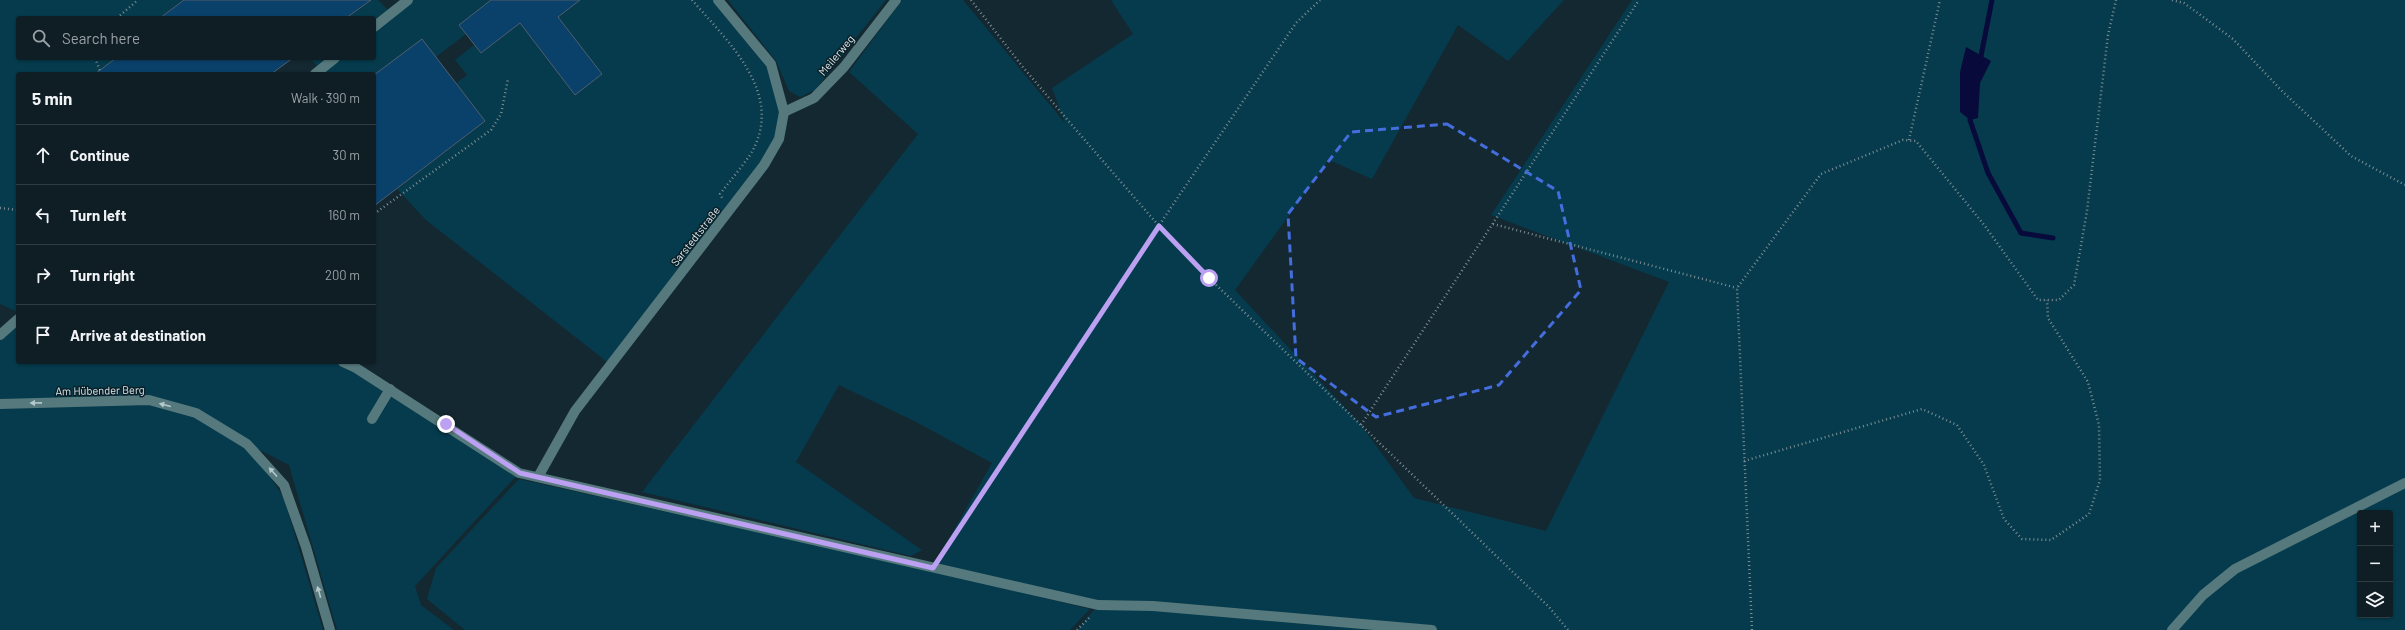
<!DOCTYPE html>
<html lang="en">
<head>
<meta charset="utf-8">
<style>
  body { margin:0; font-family:Barlow,sans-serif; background:#1d2b32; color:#f1f3f6 }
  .controls { position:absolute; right:12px; bottom:12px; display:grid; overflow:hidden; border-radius:4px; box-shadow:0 1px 3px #0004 }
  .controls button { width:36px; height:36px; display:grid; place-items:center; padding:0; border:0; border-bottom:1px solid #2f3c42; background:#0f1e25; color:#f1f3f6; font:20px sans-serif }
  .stop { position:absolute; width:12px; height:12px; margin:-9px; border:3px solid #bca0f2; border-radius:50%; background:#fff }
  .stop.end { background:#bca0f2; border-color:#fff; box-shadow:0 1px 4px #0008 }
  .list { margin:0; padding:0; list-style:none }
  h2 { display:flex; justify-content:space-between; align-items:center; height:52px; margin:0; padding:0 16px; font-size:17px }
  h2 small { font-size:13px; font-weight:400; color:#9ba2a7 }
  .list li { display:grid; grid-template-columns:26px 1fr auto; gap:12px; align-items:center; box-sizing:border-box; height:60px; padding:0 16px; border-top:1px solid #2f3c42 }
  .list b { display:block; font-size:15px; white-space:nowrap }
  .list em { font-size:13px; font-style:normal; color:#9ba2a7 }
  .icon { flex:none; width:22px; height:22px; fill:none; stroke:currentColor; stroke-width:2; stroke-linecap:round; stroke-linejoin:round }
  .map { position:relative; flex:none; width:2405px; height:630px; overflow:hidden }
  .search { position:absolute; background:#0f1e25; box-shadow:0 1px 3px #0004; left:16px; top:16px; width:360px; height:44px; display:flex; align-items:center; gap:10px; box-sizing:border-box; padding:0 14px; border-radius:4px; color:#9ba2a7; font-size:15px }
  .panel { position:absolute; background:#0f1e25; box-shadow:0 1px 3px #0004; left:16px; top:72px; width:360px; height:292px; border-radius:4px }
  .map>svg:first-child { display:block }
  .green { fill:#053b4c; fill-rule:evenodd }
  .water { fill:#070a3a }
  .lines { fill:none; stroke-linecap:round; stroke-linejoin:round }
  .stream { stroke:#070a3a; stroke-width:5 }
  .building { fill:#0a416b; stroke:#505f6e }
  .path { stroke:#7d8d94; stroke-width:2.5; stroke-dasharray:1 3; stroke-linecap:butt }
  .minor { stroke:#55797c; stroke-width:10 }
  .oneway { fill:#b5c9cd }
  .route { stroke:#bca0f2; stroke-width:5 }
  .marked { fill:none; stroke:#446ddd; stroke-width:3; stroke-dasharray:8 5; stroke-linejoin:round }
  .labels { text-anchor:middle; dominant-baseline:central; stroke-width:3; stroke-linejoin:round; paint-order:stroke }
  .street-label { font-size:11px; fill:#deebf0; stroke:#0a1f27 }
</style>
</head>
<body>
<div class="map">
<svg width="2405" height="630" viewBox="0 0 2405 630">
  <rect width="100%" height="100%" fill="#142831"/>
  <g class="green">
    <polygon points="0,0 184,0 160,18 18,18 18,58 116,58 95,74 18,74 18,312 0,304"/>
    <polygon points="371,0 378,0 391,13 408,0 491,0 459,25 466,34 436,57 374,75 315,74 320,69 310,58 374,58 374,18 346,18"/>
    <polygon points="580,0 718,0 771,64 784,112 779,139 611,365 426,220 397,189 485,121 456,83 467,75 455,60 474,45 481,53 520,23 575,94 602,74 558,17"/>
    <polygon points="728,0 886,0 815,90 800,97 789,91 776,61"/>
    <path d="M902,0h61l102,123 -13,-35 81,-54 -22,-34h453l-56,61 -50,-36 -86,154 -43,-19 -94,130 126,135 53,73 132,33 123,-249 -178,-67 141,-215h773v630h-1328l21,-25 -165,-38 59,-104 -78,-42 -75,-36 -43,77 126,88 -11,6 -269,-64 276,-358 -69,-62zM2360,513h30v102h-30z"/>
    <polygon points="18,319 18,362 343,362 519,473 415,586 421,605 454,630 337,630 289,465 248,444 284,498 323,630 0,630 0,335"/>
    <polygon points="519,479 929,570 1090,609 1070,630 465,630 427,599 436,568"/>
  </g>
  <polygon class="water" points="1966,47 1991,61 1980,83 1978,118 1970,120 1960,112 1960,72"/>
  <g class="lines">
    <g class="stream">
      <polyline points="1980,61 1992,0"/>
      <polyline points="1971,114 1970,120 1988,173 2021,233 2053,238"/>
    </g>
  </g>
  <g class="building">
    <polygon points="184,0 371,0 346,18 160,18"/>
    <polygon points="491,0 580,0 558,17 602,74 575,95 520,23 481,53 459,25"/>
    <polygon points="422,39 485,121 374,206 374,75"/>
    <polygon points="116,58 293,58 271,74 95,74"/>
  </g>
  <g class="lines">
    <g class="path">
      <path d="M692,0c36,42 95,95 58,155 -9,13 -20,26 -30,39l2,4"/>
      <polyline points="971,0 1022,66 1077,131 1159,226 1209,278 1549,607 1568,630"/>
      <polyline points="2172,0 2184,3 2233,39 2282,91 2351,156 2405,185"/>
      <polyline points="117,18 138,0"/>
      <polyline points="95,58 100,71"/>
      <polyline points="1909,140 1940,0"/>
      <polyline points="0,208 18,210"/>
      <polyline points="374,214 491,130 501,114 508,79"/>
      <polyline points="1493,224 1737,288"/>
      <polyline points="1361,425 1639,0"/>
      <polyline points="1744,461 1922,409 1957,425 1984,465 2004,519 2022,539 2051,540 2089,514 2100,480 2099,425 2088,382 2048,318 2047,300"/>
      <polyline points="941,555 1172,206 1296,23 1320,0"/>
      <polyline points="1077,630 1090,617"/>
      <polyline points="1752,630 1737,288 1821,174 1903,140 1916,141 1985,226 2038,300 2059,300 2074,285 2087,211 2108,35 2116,0"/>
    </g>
    <g class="minor">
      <polyline points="374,27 408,0"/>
      <polyline points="315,74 335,58"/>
      <polyline points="784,112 814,98 844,67 896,0"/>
      <polyline points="0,335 18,319"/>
      <polyline points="343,362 356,368 519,473 1098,605 1153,606 1432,630"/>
      <polyline points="0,404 149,400 196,413 247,444 284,485 306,547 330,630"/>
      <polyline points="372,419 390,389"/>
      <polyline points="538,477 575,411 764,165 779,139 784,112 771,64 718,0"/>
      <polyline points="2172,630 2203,595 2235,569 2405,483"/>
    </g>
  </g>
  <defs><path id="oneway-solid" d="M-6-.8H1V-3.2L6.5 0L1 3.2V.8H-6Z"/></defs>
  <g class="oneway">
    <use href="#oneway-solid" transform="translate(36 403) rotate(179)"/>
    <use href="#oneway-solid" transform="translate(165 405) rotate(-165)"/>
    <use href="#oneway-solid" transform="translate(273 472) rotate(-132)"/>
    <use href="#oneway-solid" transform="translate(319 592) rotate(-106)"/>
  </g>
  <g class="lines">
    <polyline class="route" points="446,424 520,473 933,568 1159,226 1209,278"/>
  </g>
  <path class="marked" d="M1447,124l111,67 23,99 -82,95 -123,32 -80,-59 -8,-144 63,-82z"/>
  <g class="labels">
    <g class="street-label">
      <text transform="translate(836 55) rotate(-50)">Meilerweg</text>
      <text transform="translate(695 236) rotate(-52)">Sarstedtstraße</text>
      <text transform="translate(100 390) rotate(-1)">Am Hübender Berg</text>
    </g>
  </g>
</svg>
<div class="controls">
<button>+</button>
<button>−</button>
<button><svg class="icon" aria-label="layers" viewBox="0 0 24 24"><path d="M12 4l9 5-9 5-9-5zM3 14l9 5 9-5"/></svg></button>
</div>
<div class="stop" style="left:1209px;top:278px"></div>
<div class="stop end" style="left:446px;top:424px"></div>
<div class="search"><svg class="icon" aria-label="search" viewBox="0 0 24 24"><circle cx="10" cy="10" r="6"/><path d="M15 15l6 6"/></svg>Search here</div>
<section class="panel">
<h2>5 min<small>Walk · 390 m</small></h2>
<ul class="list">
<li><svg class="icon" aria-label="ahead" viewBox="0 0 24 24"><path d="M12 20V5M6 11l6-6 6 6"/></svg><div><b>Continue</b></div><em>30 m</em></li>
<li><svg class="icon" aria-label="left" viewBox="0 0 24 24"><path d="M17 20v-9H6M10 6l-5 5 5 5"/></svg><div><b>Turn left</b></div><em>160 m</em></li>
<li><svg class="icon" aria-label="right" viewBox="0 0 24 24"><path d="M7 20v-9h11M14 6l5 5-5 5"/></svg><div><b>Turn right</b></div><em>200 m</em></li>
<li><svg class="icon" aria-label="arrive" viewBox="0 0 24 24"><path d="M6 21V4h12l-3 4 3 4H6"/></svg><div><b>Arrive at destination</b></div></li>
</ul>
</section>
</div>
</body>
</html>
